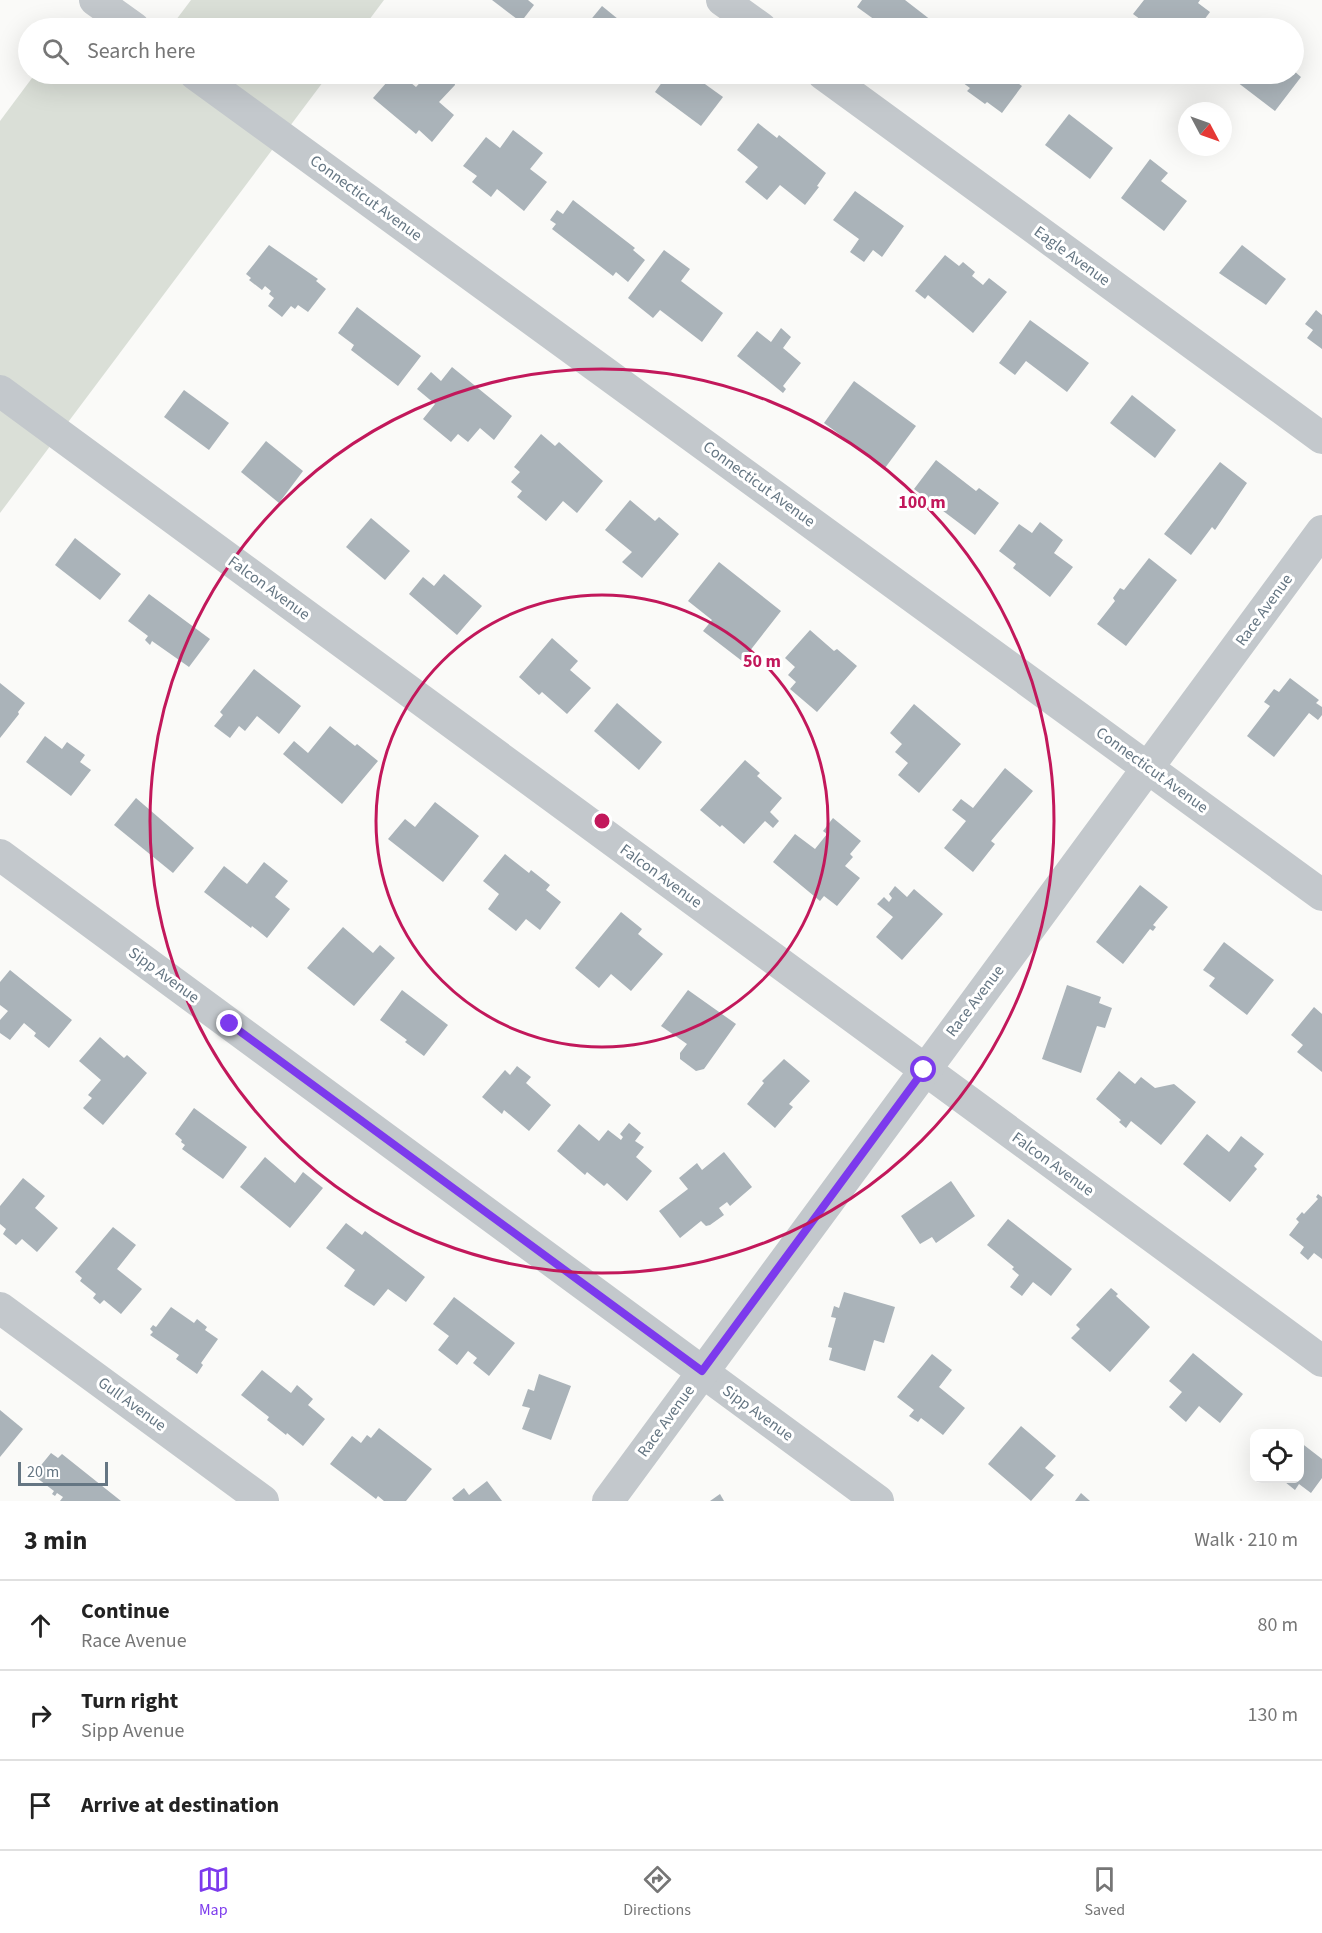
<!DOCTYPE html>
<html lang="en">
<head>
<meta charset="utf-8">
<style>
  body { margin:0; font-family:"Source Sans 3",sans-serif; background:#f2f2f2; color:#222 }
  .controls { position:absolute; right:18px; bottom:18px; display:grid; overflow:hidden; border-radius:12px; box-shadow:0 6px 24px #0002 }
  .controls button { width:54px; height:54px; display:grid; place-items:center; padding:0; border:0; border-bottom:2px solid #e0e0e0; background:#fff; color:#222; font:30px sans-serif }
  .compass { position:absolute; left:1178px; top:102px; width:54px; height:54px; border-radius:50%; background:#fff; box-shadow:0 6px 24px #0002; rotate:131deg }
  .scale { position:absolute; left:18px; bottom:15px; width:90px; box-sizing:border-box; padding-left:6px; border:3px solid #657683; border-top:0; font-size:16px; line-height:21px; white-space:nowrap; color:#657683; -webkit-text-stroke:4px #fff; paint-order:stroke }
  .stop { position:absolute; width:18px; height:18px; margin:-14px; border:4px solid #7c3aed; border-radius:50%; background:#fff }
  .stop.end { background:#7c3aed; border-color:#fff; box-shadow:0 2px 6px #0008 }
  .list { margin:0; padding:0; list-style:none }
  h2 { display:flex; justify-content:space-between; align-items:center; height:78px; margin:0; padding:0 24px; font-size:26px }
  h2 small { font-size:20px; font-weight:400; color:#767676 }
  .list li { display:grid; grid-template-columns:39px 1fr auto; gap:18px; align-items:center; box-sizing:border-box; height:90px; padding:0 24px; border-top:2px solid #e0e0e0 }
  .list b { display:block; font-size:22px; white-space:nowrap }
  .list p { margin:0; font-size:20px; white-space:nowrap; color:#767676 }
  .list em { font-size:20px; font-style:normal; color:#767676 }
  .icon { flex:none; width:33px; height:33px; fill:none; stroke:currentColor; stroke-width:2; stroke-linecap:round; stroke-linejoin:round }
  .map { position:relative; flex:none; width:1322px; height:1501px; overflow:hidden }
  .search { position:absolute; background:#fff; box-shadow:0 6px 24px #0002; left:18px; right:18px; top:18px; height:66px; display:flex; align-items:center; gap:15px; box-sizing:border-box; padding:0 21px; border-radius:33px; color:#767676; font-size:22px }
  .sheet { height:348px; background:#fff }
  nav { display:flex; justify-content:space-around; align-items:center; box-sizing:border-box; height:84px; border-top:2px solid #e0e0e0; background:#fff; font-size:16px; color:#767676 }
  nav a { display:grid; justify-items:center; gap:3px }
  nav .on { color:#7c3aed }
  .map>svg:first-child { display:block }
  .green { fill:#dadfd7 }
  .building { fill:#aab3b9 }
  .lines { fill:none; stroke-linecap:round; stroke-linejoin:round }
  .minor { stroke:#c3c8cc; stroke-width:32 }
  .route { stroke:#7c3aed; stroke-width:8 }
  .ring { fill:none; stroke:#c2185b; stroke-width:3 }
  .labels { text-anchor:middle; dominant-baseline:central; stroke-width:6; stroke-linejoin:round; paint-order:stroke }
  .street-label { font-size:16px; fill:#657683; stroke:#fff }
  .centre { fill:#c2185b; stroke:#fff; stroke-width:3 }
  .ring-label { font-size:18px; text-anchor:middle; font-weight:bold; fill:#c2185b; stroke:#fff; stroke-width:6; stroke-linejoin:round; paint-order:stroke }
</style>
</head>
<body>
<div class="map">
<svg width="1322" height="1501" viewBox="0 0 1322 1501">
  <rect width="100%" height="100%" fill="#fafaf8"/>
  <g class="green">
    <polygon points="191,0 384,0 363,28 170,28"/>
    <polygon points="35,74 329,74 0,513 0,121"/>
  </g>
  <g class="building">
    <polygon points="492,0 528,0 534,5 521,22"/>
    <polygon points="862,0 905,0 936,24 933,28 886,28 857,7"/>
    <polygon points="1144,0 1200,0 1198,3 1210,12 1198,28 1152,28 1133,14"/>
    <polygon points="602,6 629,28 584,28"/>
    <polygon points="1294,71 1301,77 1275,111 1237,82 1244,74 1294,74"/>
    <polygon points="394,74 400,74 416,87 428,74 449,74 454,77 455,85 439,102 454,115 432,142 419,130 416,134 373,98"/>
    <polygon points="668,74 691,74 723,97 701,126 655,92"/>
    <polygon points="951,74 1005,74 1022,86 1002,113 987,102 985,104 967,91 970,88"/>
    <polygon points="1069,114 1113,148 1090,179 1045,145"/>
    <polygon points="758,123 777,138 779,135 826,173 817,186 819,187 805,205 780,185 767,200 745,182 758,167 737,150"/>
    <polygon points="513,130 543,153 530,169 547,182 524,211 497,189 491,197 472,182 477,176 463,166 486,137 500,148"/>
    <polygon points="1150,159 1168,173 1161,181 1187,201 1164,231 1121,198"/>
    <polygon points="855,191 904,226 882,257 873,250 864,262 850,252 859,239 833,220"/>
    <polygon points="573,200 635,248 633,250 645,260 628,282 616,272 613,276 552,229 556,224 550,220 557,210 563,214"/>
    <polygon points="269,245 318,279 316,281 326,289 308,312 298,305 295,309 291,306 282,317 268,306 274,298 269,294 271,291 265,286 262,290 249,280 251,278 246,274"/>
    <polygon points="1242,245 1286,279 1266,305 1219,273"/>
    <polygon points="664,250 690,269 681,281 723,313 702,342 660,310 653,318 628,298"/>
    <polygon points="945,255 959,266 963,262 975,272 972,276 983,285 989,278 1007,292 973,333 928,295 925,299 915,291"/>
    <polygon points="357,307 421,356 398,386 351,350 354,345 338,333"/>
    <polygon points="1316,310 1322,315 1322,349 1307,338 1313,330 1305,324"/>
    <polygon points="1030,320 1089,363 1067,392 1026,361 1015,375 999,363"/>
    <polygon points="781,328 791,337 783,348 801,363 783,386 786,389 783,393 737,356 757,331 771,342"/>
    <polygon points="452,367 512,416 494,440 480,428 468,442 458,434 451,442 423,419 435,404 417,389 431,372 441,381"/>
    <polygon points="854,381 916,426 885,468 824,423"/>
    <polygon points="184,390 229,423 209,450 164,417"/>
    <polygon points="1132,395 1176,430 1155,458 1110,423"/>
    <polygon points="541,434 555,446 559,442 603,481 577,513 563,501 546,521 517,497 522,491 511,482 520,472 514,467"/>
    <polygon points="266,441 303,471 279,503 241,472"/>
    <polygon points="936,460 976,491 979,488 999,503 975,535 914,489"/>
    <polygon points="1220,462 1247,483 1215,530 1212,527 1191,555 1164,534"/>
    <polygon points="630,500 655,521 659,517 679,534 642,578 622,562 632,552 605,530"/>
    <polygon points="371,518 410,551 385,580 346,547"/>
    <polygon points="1040,522 1063,540 1054,553 1073,567 1050,597 1013,568 1016,564 999,551 1019,524 1032,533"/>
    <polygon points="75,538 121,574 100,600 55,565"/>
    <polygon points="1149,558 1177,580 1126,646 1097,624 1115,601 1113,598 1120,588 1124,590"/>
    <polygon points="719,562 781,611 742,661 703,631 712,620 688,601"/>
    <polygon points="444,574 482,606 457,635 409,594 423,577 434,586"/>
    <polygon points="149,594 210,639 189,667 152,641 150,645 145,640 148,636 128,621"/>
    <polygon points="810,630 834,651 837,649 857,666 817,712 790,689 796,682 788,675 795,667 785,658"/>
    <polygon points="552,638 578,661 570,670 591,688 567,714 542,692 539,695 519,677"/>
    <polygon points="254,669 301,706 279,734 257,716 245,731 239,726 230,738 214,726 223,715 220,712"/>
    <polygon points="1290,678 1319,700 1316,703 1322,707 1322,715 1318,720 1309,713 1274,757 1247,736 1270,706 1264,702 1274,689 1279,692"/>
    <polygon points="0,683 25,703 18,712 19,714 0,738"/>
    <polygon points="617,703 662,742 639,770 594,731"/>
    <polygon points="914,704 961,744 919,793 898,775 908,763 895,752 902,744 890,733"/>
    <polygon points="330,726 355,746 357,744 378,761 342,804 283,754 294,741 308,753"/>
    <polygon points="45,736 62,749 67,742 85,755 80,762 91,770 71,796 26,762"/>
    <polygon points="745,760 760,773 757,776 782,798 770,812 779,821 773,828 765,821 744,844 722,825 720,827 700,810"/>
    <polygon points="1005,768 1033,791 991,841 995,844 973,872 944,848 966,821 952,810 961,799 973,808"/>
    <polygon points="136,798 194,848 173,873 114,825"/>
    <polygon points="435,802 479,836 443,882 388,839 405,819 415,827"/>
    <polygon points="833,818 861,841 850,854 853,857 845,866 860,878 837,906 824,896 820,901 773,862 795,834 815,849 827,834 823,831"/>
    <polygon points="505,854 529,873 531,870 550,885 546,890 561,902 540,930 526,919 516,931 488,909 499,894 483,881"/>
    <polygon points="264,862 288,881 275,897 290,909 267,938 252,926 251,928 204,892 224,866 247,884"/>
    <polygon points="1140,885 1168,907 1153,925 1156,927 1153,931 1150,929 1123,964 1096,942"/>
    <polygon points="895,886 907,897 914,889 943,914 902,960 876,937 893,917 877,904 884,897 889,902 892,898 889,894"/>
    <polygon points="621,912 642,929 638,934 663,954 631,991 611,974 599,988 575,968"/>
    <polygon points="343,927 373,953 380,945 395,958 354,1006 307,968"/>
    <polygon points="1224,942 1274,980 1247,1015 1209,986 1215,978 1203,970"/>
    <polygon points="10,970 72,1020 49,1048 34,1036 36,1033 24,1023 10,1040 0,1033 0,1020 8,1011 0,1005 0,982"/>
    <polygon points="1067,985 1101,997 1099,1003 1112,1008 1105,1028 1097,1026 1081,1073 1042,1059"/>
    <polygon points="402,990 448,1025 424,1056 405,1042 407,1040 380,1020"/>
    <polygon points="688,990 736,1024 704,1069 696,1071 680,1059 680,1053 687,1044 661,1026"/>
    <polygon points="1314,1007 1322,1014 1322,1072 1297,1052 1303,1045 1291,1035"/>
    <polygon points="100,1037 124,1058 127,1055 147,1073 103,1125 83,1108 92,1098 88,1095 101,1080 79,1061"/>
    <polygon points="784,1059 810,1081 789,1104 793,1107 775,1128 747,1104 764,1083 762,1081"/>
    <polygon points="517,1066 531,1077 526,1083 551,1105 529,1131 504,1110 502,1114 482,1097 505,1070 510,1075"/>
    <polygon points="1119,1071 1135,1084 1141,1077 1155,1088 1174,1084 1196,1102 1161,1145 1131,1121 1126,1128 1119,1122 1121,1120 1096,1099"/>
    <polygon points="194,1108 247,1147 223,1179 182,1149 185,1145 181,1142 182,1140 175,1134"/>
    <polygon points="629,1123 641,1133 635,1141 644,1147 636,1157 652,1171 627,1201 607,1183 604,1186 587,1172 585,1175 557,1151 579,1124 599,1141 608,1130 621,1140 623,1137 620,1134"/>
    <polygon points="1207,1134 1229,1152 1241,1136 1264,1154 1254,1166 1257,1169 1230,1202 1183,1164"/>
    <polygon points="724,1152 752,1187 730,1206 727,1202 719,1208 724,1215 710,1225 706,1226 701,1221 680,1238 659,1211 688,1189 679,1178 697,1163 702,1170"/>
    <polygon points="265,1157 295,1183 303,1172 323,1188 290,1228 240,1187"/>
    <polygon points="23,1178 45,1196 35,1208 58,1228 37,1252 22,1239 16,1245 3,1234 6,1229 0,1224 0,1206"/>
    <polygon points="951,1181 975,1216 936,1243 932,1237 920,1244 901,1216"/>
    <polygon points="1318,1194 1322,1197 1322,1259 1314,1253 1308,1260 1300,1253 1304,1247 1289,1235 1299,1222 1296,1219 1302,1212 1304,1214 1318,1199 1316,1197"/>
    <polygon points="1008,1219 1072,1269 1051,1296 1033,1282 1022,1296 1010,1287 1019,1275 1012,1269 1014,1267 987,1245"/>
    <polygon points="346,1223 362,1235 365,1231 425,1277 406,1302 388,1289 374,1306 344,1286 355,1270 326,1248"/>
    <polygon points="113,1227 136,1245 117,1269 142,1289 121,1314 104,1300 100,1304 93,1298 96,1294 80,1281 82,1278 75,1272"/>
    <polygon points="1111,1288 1118,1294 1116,1296 1150,1327 1110,1372 1071,1338 1080,1329 1076,1325"/>
    <polygon points="844,1292 895,1307 884,1343 874,1340 865,1371 829,1360 832,1348 828,1347 836,1318 831,1317 834,1306 839,1308"/>
    <polygon points="454,1297 515,1343 489,1376 473,1363 477,1358 468,1351 457,1365 438,1350 449,1336 433,1324"/>
    <polygon points="171,1307 194,1323 197,1319 207,1327 205,1330 218,1339 201,1363 203,1365 197,1374 176,1359 179,1355 150,1335 153,1332 150,1329 153,1325 156,1327"/>
    <polygon points="1193,1353 1243,1394 1220,1423 1199,1406 1186,1422 1169,1407 1182,1392 1169,1381"/>
    <polygon points="932,1354 952,1370 939,1387 965,1408 943,1435 921,1418 918,1422 909,1416 914,1410 897,1397"/>
    <polygon points="262,1370 291,1393 297,1385 313,1399 308,1405 325,1419 303,1446 287,1433 286,1435 267,1420 269,1417 241,1395"/>
    <polygon points="539,1374 571,1386 551,1440 522,1429 530,1408 522,1406 528,1389 534,1391"/>
    <polygon points="0,1410 23,1429 0,1457"/>
    <polygon points="1021,1426 1056,1456 1045,1468 1054,1475 1031,1501 988,1464"/>
    <polygon points="379,1428 432,1469 406,1501 384,1501 378,1496 376,1499 330,1464 352,1436 361,1443 367,1435 371,1438"/>
    <polygon points="1300,1442 1322,1459 1322,1478 1311,1493 1299,1484 1295,1490 1280,1478 1300,1478"/>
    <polygon points="51,1453 58,1458 62,1454 121,1501 60,1501 63,1497 57,1493 55,1496 52,1494 54,1491 33,1475"/>
    <polygon points="487,1481 502,1501 454,1501 452,1498 464,1488 469,1495"/>
    <polygon points="1081,1493 1090,1501 1075,1501"/>
    <polygon points="720,1494 724,1501 710,1501"/>
  </g>
  <g class="lines">
    <g class="minor">
      <polyline points="95,0 134,28"/>
      <polyline points="722,0 761,28"/>
      <polyline points="195,74 1322,895"/>
      <polyline points="823,74 1322,438"/>
      <polyline points="0,391 1322,1361"/>
      <polyline points="0,855 878,1501"/>
      <polyline points="0,1308 263,1501"/>
      <polyline points="608,1501 1322,531"/>
    </g>
  </g>
  <g class="lines">
    <polyline class="route" points="230,1024 702,1371 924,1070"/>
  </g>
  <g class="ring">
    <circle cx="602" cy="821" r="226"/>
    <circle cx="602" cy="821" r="452"/>
  </g>
  <g class="labels">
    <g class="street-label">
      <text transform="translate(366 198) rotate(36)">Connecticut Avenue</text>
      <text transform="translate(1072 256) rotate(36)">Eagle Avenue</text>
      <text transform="translate(759 484) rotate(36)">Connecticut Avenue</text>
      <text transform="translate(269 588) rotate(36)">Falcon Avenue</text>
      <text transform="translate(1264 610) rotate(-54)">Race Avenue</text>
      <text transform="translate(1152 770) rotate(36)">Connecticut Avenue</text>
      <text transform="translate(661 876) rotate(36)">Falcon Avenue</text>
      <text transform="translate(164 975) rotate(36)">Sipp Avenue</text>
      <text transform="translate(975 1001) rotate(-53)">Race Avenue</text>
      <text transform="translate(1053 1164) rotate(36)">Falcon Avenue</text>
      <text transform="translate(132 1404) rotate(36)">Gull Avenue</text>
      <text transform="translate(758 1413) rotate(36)">Sipp Avenue</text>
      <text transform="translate(666 1421) rotate(-54)">Race Avenue</text>
    </g>
  </g>
  <circle cx="602" cy="821" r="9" class="centre"/>
  <g class="ring-label">
    <text x="922" y="508">100 m</text>
    <text x="762" y="667">50 m</text>
  </g>
</svg>
<div class="controls">
<button><svg class="icon" aria-label="locate" viewBox="0 0 24 24"><circle cx="12" cy="12" r="6"/><path d="M12 2v4M12 18v4M2 12h4M18 12h4"/></svg></button>
</div>
<svg class="compass" viewBox="-18 -18 36 36"><path d="M0-13l5 13h-10z" fill="#e53935"/><path d="M0 13l5-13h-10z" fill="#767676"/></svg>
<div class="scale">20 m</div>
<div class="stop" style="left:924px;top:1070px"></div>
<div class="stop end" style="left:230px;top:1024px"></div>
<div class="search"><svg class="icon" aria-label="search" viewBox="0 0 24 24"><circle cx="10" cy="10" r="6"/><path d="M15 15l6 6"/></svg>Search here</div>
</div>
<section class="sheet">
<h2>3 min<small>Walk · 210 m</small></h2>
<ul class="list">
<li><svg class="icon" aria-label="ahead" viewBox="0 0 24 24"><path d="M12 20V5M6 11l6-6 6 6"/></svg><div><b>Continue</b><p>Race Avenue</p></div><em>80 m</em></li>
<li><svg class="icon" aria-label="right" viewBox="0 0 24 24"><path d="M7 20v-9h11M14 6l5 5-5 5"/></svg><div><b>Turn right</b><p>Sipp Avenue</p></div><em>130 m</em></li>
<li><svg class="icon" aria-label="arrive" viewBox="0 0 24 24"><path d="M6 21V4h12l-3 4 3 4H6"/></svg><div><b>Arrive at destination</b></div></li>
</ul>
</section>
<nav>
<a class="on"><svg class="icon" aria-label="map" viewBox="0 0 24 24"><path d="M3 6l6-2 6 2 6-2v14l-6 2-6-2-6 2zM9 4v14M15 6v14"/></svg>Map</a>
<a><svg class="icon" aria-label="directions" viewBox="0 0 24 24"><path d="M12 3l9 9-9 9-9-9zM9 14v-3h6M13 9l2 2-2 2"/></svg>Directions</a>
<a><svg class="icon" aria-label="saved" viewBox="0 0 24 24"><path d="M7 4h10v16l-5-4-5 4z"/></svg>Saved</a>
</nav>
</body>
</html>
